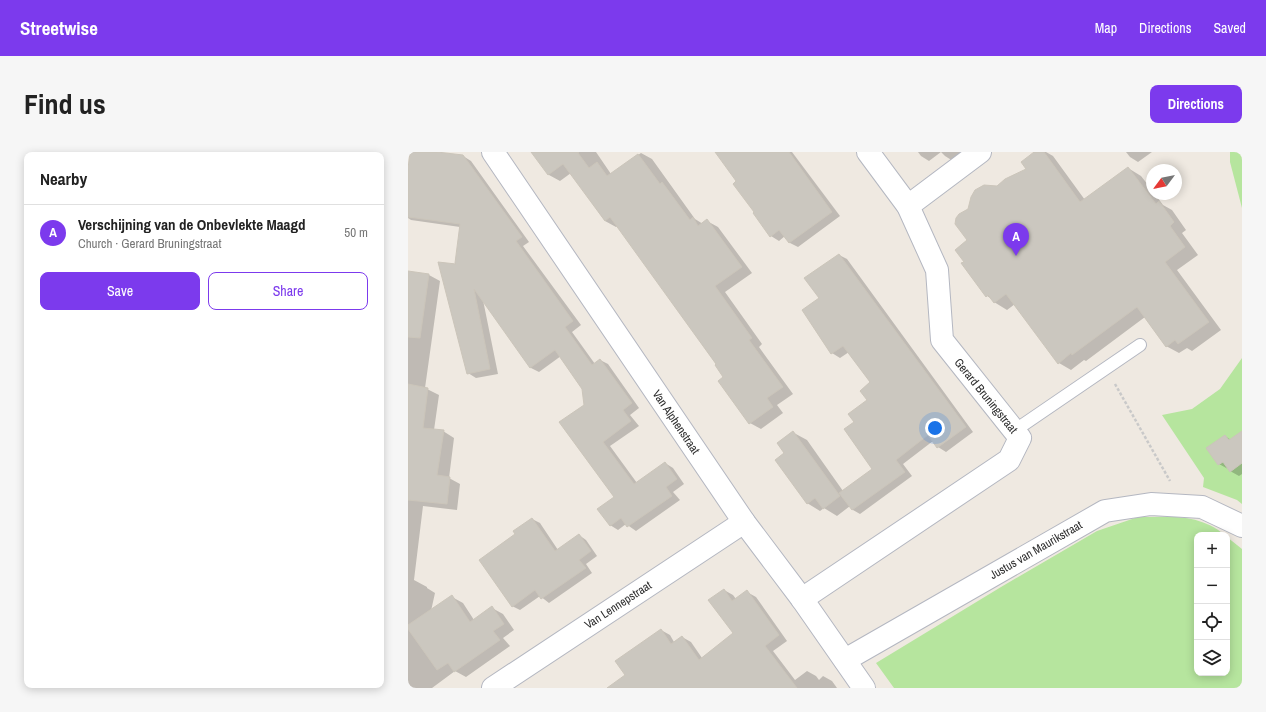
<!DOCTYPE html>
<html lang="en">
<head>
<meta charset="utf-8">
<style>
  body { margin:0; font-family:"Archivo Narrow",sans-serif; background:#f6f6f6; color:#222 }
  .controls { position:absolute; right:12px; bottom:12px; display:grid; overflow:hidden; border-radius:8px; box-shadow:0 2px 10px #0003 }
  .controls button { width:36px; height:36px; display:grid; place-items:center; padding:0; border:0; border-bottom:1px solid #e0e0e0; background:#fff; color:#222; font:20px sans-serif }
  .compass { position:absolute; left:738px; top:12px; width:36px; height:36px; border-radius:50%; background:#fff; box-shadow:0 2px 10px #0003; rotate:238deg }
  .you { position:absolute; left:527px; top:276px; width:14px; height:14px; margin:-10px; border:3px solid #fff; border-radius:50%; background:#1a73e8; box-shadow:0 0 0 6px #1a73e833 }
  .badge { display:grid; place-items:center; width:26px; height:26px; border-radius:50%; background:#7c3aed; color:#fff; font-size:13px; font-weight:700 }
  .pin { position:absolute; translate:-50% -33px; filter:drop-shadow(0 1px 2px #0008) }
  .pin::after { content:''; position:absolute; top:21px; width:14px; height:12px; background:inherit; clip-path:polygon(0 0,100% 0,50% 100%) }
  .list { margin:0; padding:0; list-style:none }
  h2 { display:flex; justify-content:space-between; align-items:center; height:52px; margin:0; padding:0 16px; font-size:17px }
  h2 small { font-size:13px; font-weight:400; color:#767676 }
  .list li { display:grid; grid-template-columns:26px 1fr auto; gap:12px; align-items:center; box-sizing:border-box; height:56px; padding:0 16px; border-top:1px solid #e0e0e0 }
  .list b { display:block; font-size:15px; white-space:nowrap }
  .list p { margin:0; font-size:13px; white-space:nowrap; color:#767676 }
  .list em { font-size:13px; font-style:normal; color:#767676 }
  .actions { display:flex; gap:8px; padding:12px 16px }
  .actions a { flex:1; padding:9px 0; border:1px solid #7c3aed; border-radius:8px; text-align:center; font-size:14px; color:#7c3aed }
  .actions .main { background:#7c3aed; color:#fff }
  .icon { flex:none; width:22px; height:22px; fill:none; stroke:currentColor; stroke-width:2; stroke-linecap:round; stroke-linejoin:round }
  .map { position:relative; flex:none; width:834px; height:536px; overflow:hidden; border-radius:8px }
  header { display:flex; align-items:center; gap:24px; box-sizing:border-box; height:56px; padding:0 20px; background:#7c3aed; color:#fff }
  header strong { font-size:19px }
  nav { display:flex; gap:22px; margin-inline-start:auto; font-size:14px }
  .intro { display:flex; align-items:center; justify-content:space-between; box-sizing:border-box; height:96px; padding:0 24px }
  h1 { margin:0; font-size:28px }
  .button { padding:10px 18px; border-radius:8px; background:#7c3aed; color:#fff; font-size:14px; font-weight:700 }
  main { display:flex; gap:24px; padding:0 24px }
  aside { flex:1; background:#fff; border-radius:8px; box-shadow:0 2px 10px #0003 }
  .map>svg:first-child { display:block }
  .green { fill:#b6e59e }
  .shadow { fill:#0003 }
  .building { fill:#cbc7bf; stroke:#cbc5ba }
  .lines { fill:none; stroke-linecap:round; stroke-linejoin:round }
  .service-casing { stroke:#b4b7c1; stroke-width:14 }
  .minor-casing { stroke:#b4b7c1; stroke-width:24 }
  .path { stroke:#c9c9c9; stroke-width:2.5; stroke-dasharray:3 2; stroke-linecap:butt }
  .service { stroke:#fff; stroke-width:12 }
  .minor { stroke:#fff; stroke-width:22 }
  .labels { text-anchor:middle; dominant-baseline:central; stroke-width:4; stroke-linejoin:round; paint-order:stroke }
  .street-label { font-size:12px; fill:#2e2e2e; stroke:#fff }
</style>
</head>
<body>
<header>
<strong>Streetwise</strong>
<nav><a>Map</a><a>Directions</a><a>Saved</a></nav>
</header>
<div class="intro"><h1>Find us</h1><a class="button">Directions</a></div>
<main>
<aside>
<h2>Nearby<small></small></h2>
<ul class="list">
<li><span class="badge">A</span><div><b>Verschijning van de Onbevlekte Maagd</b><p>Church · Gerard Bruningstraat</p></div><em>50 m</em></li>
</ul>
<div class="actions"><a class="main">Save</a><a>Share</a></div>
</aside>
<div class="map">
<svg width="834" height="536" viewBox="0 0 834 536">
  <rect width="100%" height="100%" fill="#efe9e1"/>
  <g class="green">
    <polygon points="822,0 834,0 834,56 822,10"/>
    <polygon points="834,206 834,352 829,348 795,335 796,326 754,263 784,257 812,237"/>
    <path d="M730,365c33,0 60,-4 87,18h-28v138h30v-136l15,12v139h-348l-18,-25 125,-76 96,-56z"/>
  </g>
  <g class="shadow">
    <polygon points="3,0 21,0 55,4 63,9 121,90 115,94 173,173 164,180 187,212 192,208 200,212 231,256 222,263 231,274 202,294 229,331 257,311 265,316 276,332 265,340 272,348 228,379 218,372 210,378 202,373 208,345 177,254 175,236 153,204 131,220 123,216 75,148 90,222 68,226 60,221 50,114 52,75 3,68 0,66 0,25"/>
    <polygon points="128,0 188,0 203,22 233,1 244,7 287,67 295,72 299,69 310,75 344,121 317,140 354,192 351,195 385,242 369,253 375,261 353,277 342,271 309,213 210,74 208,75 197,69 163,21 152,29 141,23 126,2"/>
    <polygon points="309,0 384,0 432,64 390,95 382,91 377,84 371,89 363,84 330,29"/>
    <polygon points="510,0 533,0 521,9 513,4"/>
    <polygon points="533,0 557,0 545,9 537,4"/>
    <polygon points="628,0 638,0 645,4 677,48 720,16 733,24 744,38 744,42 747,42 755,53 764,58 778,78 774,81 790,103 769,118 813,178 784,199 779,196 771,201 758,194 737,165 678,209 676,208 663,218 651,211 607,152 599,158 586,150 584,147 579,144 555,112 557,110 561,89 561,58 589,35 619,17"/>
    <polygon points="718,0 744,0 730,10 722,5"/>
    <polygon points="431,103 439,107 565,280 538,300 530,295 525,289 495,312 504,324 452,362 445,358 442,354 429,364 416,356 412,359 399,351 377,302 386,281 399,288 435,339 466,317 447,270 460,248 464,231 441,200 432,206 424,201 395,158 412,146"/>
    <polygon points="0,120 21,123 32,129 17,236 31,243 26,278 35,279 46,286 41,326 52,332 49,358 15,354 6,428 19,435 19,436 27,441 23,459 44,445 55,451 66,468 84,456 95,462 106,478 95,486 102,494 58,525 47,519 24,536 0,536"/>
    <polygon points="817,284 823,288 834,284 834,322 831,324 822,319 820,317 811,312 800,297"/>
    <polygon points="124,367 132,371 150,398 171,383 178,388 189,404 178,412 184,421 141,451 132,444 112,458 104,454 108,383"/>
    <polygon points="316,438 325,443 328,447 339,440 348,445 379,489 365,499 387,528 399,519 408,524 411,528 415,524 424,529 429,536 201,536 219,524 253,478 262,483 266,490 274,485 283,490 294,506 326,481"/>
  </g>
  <g class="building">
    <polygon points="2,0 29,0 55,3 114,85 108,89 165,169 157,175 184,213 192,207 224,251 215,258 223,269 195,290 226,332 257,310 269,327 258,335 264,344 219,375 213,366 202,374 189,357 206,345 151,270 176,253 174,237 147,198 122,216 66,137 82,217 59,222 30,110 48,112 47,111 52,72 0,65 0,17"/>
    <polygon points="123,0 171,0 170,1 181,16 189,10 199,24 230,2 252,32 254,30 282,68 285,65 290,74 299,67 334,115 307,134 344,186 341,188 375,235 359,246 365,255 341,272 310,229 315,225 307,213 308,212 202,65 197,69 155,12 140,23"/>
    <polygon points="307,0 381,0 424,60 381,91 371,78 362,85 345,61 346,60 325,32 328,29"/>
    <polygon points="626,0 636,0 672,50 720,15 748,52 751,49 766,70 762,74 777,95 757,110 801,170 770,192 767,188 758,195 729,155 664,203 663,201 650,212 598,142 586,151 580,143 578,145 553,111 556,110 547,98 559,88 547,72 548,66 551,62 560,57 563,45 567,38 576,33 589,34 597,27 618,17 613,10"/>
    <polygon points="431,102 558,275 529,296 520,283 488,308 497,320 444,358 431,341 464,317 436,277 446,270 440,262 459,248 452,239 462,230 435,194 423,202 394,158 411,146 396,126"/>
    <polygon points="0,119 21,122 12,186 0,185"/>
    <polygon points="0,232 20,236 15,276 36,278 29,323 42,325 39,352 0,348"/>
    <polygon points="385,279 432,344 415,357 407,346 399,352 367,308 376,301 369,291"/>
    <polygon points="834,279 834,311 822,320 815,310 810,313 798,296 817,283 821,288"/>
    <polygon points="124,366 147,399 171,382 183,399 171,408 178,416 133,447 127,438 104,455 71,408 107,382 105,379"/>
    <polygon points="316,437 324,449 339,438 371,483 357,494 389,536 199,536 217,523 207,509 253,477 263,492 274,484 291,508 325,481 300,448"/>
    <polygon points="44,443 62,470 84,454 96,472 85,479 92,488 46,520 40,511 29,518 0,477 0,473"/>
  </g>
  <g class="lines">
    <defs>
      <polyline id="service" points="606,279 732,193"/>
      <g id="minor">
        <polyline points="85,0 336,370 394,447 456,536"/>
        <polyline points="500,54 572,0"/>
        <polyline points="394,447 601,308 612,286 534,188 529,118 500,54 460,0"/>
        <polyline points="437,508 697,359 743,352 794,355 834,374"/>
        <polyline points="85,536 336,370"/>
      </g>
    </defs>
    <use href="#service" class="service-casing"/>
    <use href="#minor" class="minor-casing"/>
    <polyline class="path" points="707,232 762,329"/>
    <use href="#service" class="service"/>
    <use href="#minor" class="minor"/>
  </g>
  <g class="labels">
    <g class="street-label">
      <text transform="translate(578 244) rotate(51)">Gerard Bruningstraat</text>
      <text transform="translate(268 270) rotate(56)">Van Alphenstraat</text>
      <text transform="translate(628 398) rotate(-30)">Justus van Maurikstraat</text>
      <text transform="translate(210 453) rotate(-33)">Van Lennepstraat</text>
    </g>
  </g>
</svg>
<div class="controls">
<button>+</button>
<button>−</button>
<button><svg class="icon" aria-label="locate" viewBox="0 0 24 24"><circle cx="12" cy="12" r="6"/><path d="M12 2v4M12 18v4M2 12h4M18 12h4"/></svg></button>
<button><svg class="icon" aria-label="layers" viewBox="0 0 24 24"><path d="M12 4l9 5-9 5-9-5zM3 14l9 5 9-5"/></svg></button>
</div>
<svg class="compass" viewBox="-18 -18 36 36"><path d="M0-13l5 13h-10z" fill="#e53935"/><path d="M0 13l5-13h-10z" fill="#767676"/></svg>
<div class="you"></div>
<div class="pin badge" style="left:608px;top:104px">A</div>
</div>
</main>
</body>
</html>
